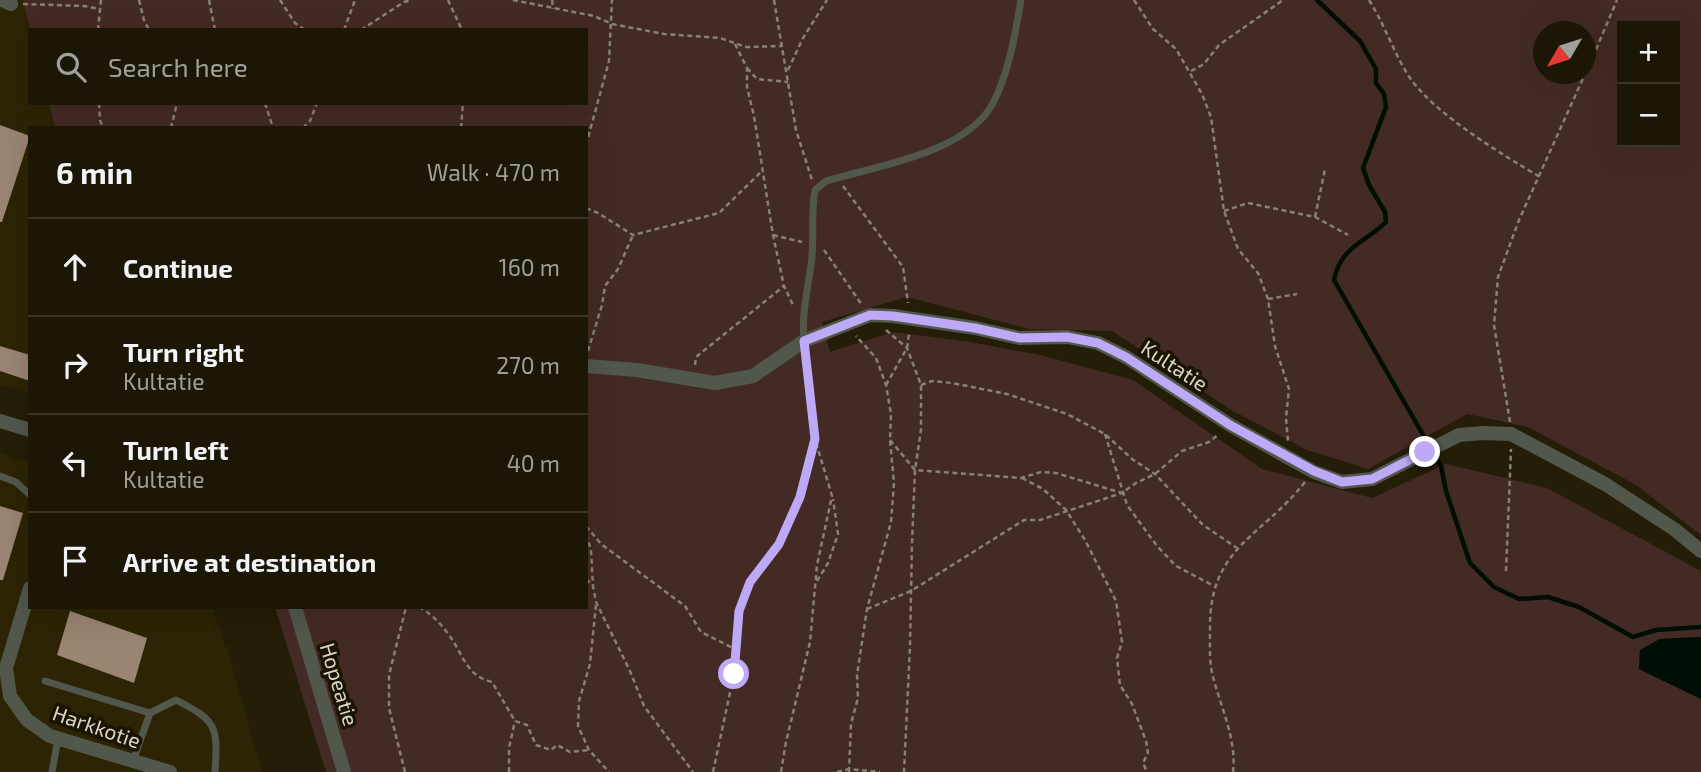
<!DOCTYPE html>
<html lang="en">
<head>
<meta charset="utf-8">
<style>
  body { margin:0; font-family:"Exo 2",sans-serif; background:#282313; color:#f1f3f6 }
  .controls { position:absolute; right:21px; top:21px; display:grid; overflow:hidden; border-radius:0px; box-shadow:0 7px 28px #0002 }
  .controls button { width:63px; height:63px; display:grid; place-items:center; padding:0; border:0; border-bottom:2px solid #393527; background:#1b1605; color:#f1f3f6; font:35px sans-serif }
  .compass { position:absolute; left:1533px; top:21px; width:63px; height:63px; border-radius:50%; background:#1b1605; box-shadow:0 7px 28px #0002; rotate:231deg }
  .stop { position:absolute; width:21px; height:21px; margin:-16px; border:5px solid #bda9f5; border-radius:50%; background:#fff }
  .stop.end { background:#bda9f5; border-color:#fff; box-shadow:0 2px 7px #0008 }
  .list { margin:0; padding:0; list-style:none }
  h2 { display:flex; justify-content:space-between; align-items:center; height:91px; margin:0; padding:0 28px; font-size:30px }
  h2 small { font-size:23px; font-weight:400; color:#a09f9a }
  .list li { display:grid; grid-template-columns:46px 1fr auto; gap:21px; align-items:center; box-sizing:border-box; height:98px; padding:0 28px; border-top:2px solid #393527 }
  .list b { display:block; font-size:26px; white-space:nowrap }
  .list p { margin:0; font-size:23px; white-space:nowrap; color:#a09f9a }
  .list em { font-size:23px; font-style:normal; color:#a09f9a }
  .icon { flex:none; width:38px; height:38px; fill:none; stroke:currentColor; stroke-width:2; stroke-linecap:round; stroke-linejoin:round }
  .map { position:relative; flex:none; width:1701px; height:772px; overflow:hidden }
  .search { position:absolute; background:#1b1605; box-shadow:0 7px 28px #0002; left:28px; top:28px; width:560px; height:77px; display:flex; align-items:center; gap:18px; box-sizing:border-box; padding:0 24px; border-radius:0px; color:#a09f9a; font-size:26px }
  .panel { position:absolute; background:#1b1605; box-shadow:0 7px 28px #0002; left:28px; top:126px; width:560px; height:483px; border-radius:0px }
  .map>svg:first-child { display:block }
  .built { fill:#2c2404 }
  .green { fill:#442a25; fill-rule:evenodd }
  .water { fill:#000e04 }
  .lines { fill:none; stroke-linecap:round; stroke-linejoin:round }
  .stream { stroke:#000e04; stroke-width:4.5 }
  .building { fill:#9a8472 }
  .path { stroke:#878271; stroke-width:2.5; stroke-dasharray:5 3.5; stroke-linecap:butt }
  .service { stroke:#52574c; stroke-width:7 }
  .minor { stroke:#52574c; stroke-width:14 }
  .route { stroke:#bda9f5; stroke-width:9 }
  .labels { text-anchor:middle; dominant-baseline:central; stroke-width:7; stroke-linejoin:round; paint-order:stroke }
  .street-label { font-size:21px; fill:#d9d6c8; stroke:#1a1401 }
</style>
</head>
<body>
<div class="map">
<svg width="1701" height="772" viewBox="0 0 1701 772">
  <rect width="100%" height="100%" fill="#241d07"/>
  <g class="built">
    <polygon points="0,0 23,0 30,30 30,103 49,103 55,128 30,128 30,394 0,385"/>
    <polygon points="0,453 30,463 30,607 212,607 230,659 262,772 0,772"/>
  </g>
  <path class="green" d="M23,0h1678v535l-65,-50 -108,-58 -61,-13 -99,55 -61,-19 -74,-39 -121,-80 -83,-2 -122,-32 -85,25 8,30 63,-20 77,10 70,13 93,25 129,89 110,29 74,-34 101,24 154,83v66l-41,2 -20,11 -1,19 62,30v73h-1375l-51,-165h311v-479h-531l-6,-25h537v-73h-556zM1622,26h53v116h-53zM1544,32h42v42h-42z"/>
  <polygon class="water" points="1699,637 1701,637 1701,699 1639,669 1640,650 1660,639"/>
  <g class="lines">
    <path class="stream" d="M1317,0l43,41 16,28v14l8,11 2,13 -23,61 6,17 16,27 1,10c-21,21 -45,24 -52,58l107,186 5,25 24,72 24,24 25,12 29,-2 31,10 54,30 23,-7 45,-3"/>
  </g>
  <g class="building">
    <polygon points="0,125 30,136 2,222 0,222"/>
    <polygon points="0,346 30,355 30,381 0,371"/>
    <polygon points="0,506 23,513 3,580 0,580"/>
    <polygon points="70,611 147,638 134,683 57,655"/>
  </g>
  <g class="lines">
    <g class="path">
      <polyline points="139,0 144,20 149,30"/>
      <polyline points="209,0 215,30"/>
      <polyline points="280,0 295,23 305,30"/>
      <polyline points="448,0 462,30"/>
      <polyline points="513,0 594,16 612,24 664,34 720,38 746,47 782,46"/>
      <polyline points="552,0 553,9"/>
      <polyline points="774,0 796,130 812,180"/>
      <polyline points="1134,0 1153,29 1176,49 1202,94 1211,117 1224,211 1238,249 1258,273 1268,299 1275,346 1289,389 1286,418 1288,442"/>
      <path d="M1369,0c16,25 25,54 41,78 26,37 90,75 130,99"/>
      <polyline points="23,4 84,6 100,9"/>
      <polyline points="98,30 101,0"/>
      <polyline points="344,30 355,0"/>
      <polyline points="361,30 404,2 412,0"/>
      <polyline points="735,44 747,68 747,87 754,116 773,235 784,286 793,305"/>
      <polyline points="747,68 757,79 788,82"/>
      <polyline points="788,70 803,38 827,0"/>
      <polyline points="1191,71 1204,64 1219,45 1283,0"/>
      <polyline points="1586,73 1617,0"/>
      <polyline points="99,103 100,120 103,128"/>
      <polyline points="265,103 273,128"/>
      <polyline points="171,128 177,103"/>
      <polyline points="303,128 310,121 317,103"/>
      <polyline points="461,128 463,103"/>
      <polyline points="586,145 609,61 612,0"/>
      <polyline points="843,186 903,267 908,303"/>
      <polyline points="586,208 598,213 633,235 719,213 761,172"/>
      <polyline points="1224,211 1248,203 1315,217 1348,235"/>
      <polyline points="1315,217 1325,169"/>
      <polyline points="773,235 802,242"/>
      <polyline points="824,250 862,305"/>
      <polyline points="1268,299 1297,294"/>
      <polyline points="886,330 907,348 921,385 921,430 915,470 912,543 910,646 904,772"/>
      <polyline points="588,351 602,305 605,286 618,269 633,235"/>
      <polyline points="695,365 696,357 784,286"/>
      <polyline points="886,385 907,348 909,334"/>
      <polyline points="921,385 932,381 952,383 1007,394 1067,414 1105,434 1132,459 1155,474 1203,525 1237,548"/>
      <polyline points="1510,422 1494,325 1498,277 1519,220 1585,74"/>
      <polyline points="1105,434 1127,505 1157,546 1176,566 1214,586"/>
      <polyline points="890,440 915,470 1021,478 1041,472 1056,473 1122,493 1136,483 1155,474 1182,451 1209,442 1219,434"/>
      <polyline points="1022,478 1043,489 1066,510 1085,540 1116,601 1122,642 1117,658 1120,685 1132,704 1146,741 1148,753 1143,763 1147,772"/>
      <polyline points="586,526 601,544 685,606 701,632 737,650"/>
      <polyline points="586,534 591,550 593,586"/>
      <polyline points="1506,571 1511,449"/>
      <polyline points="586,579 593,586 596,602 630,671 644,706 693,772"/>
      <polyline points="817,581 828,563 838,534 833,499"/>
      <polyline points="596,605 590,664 579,701 578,726 589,750 609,772"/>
      <path d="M419,607c11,6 22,16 29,27 15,18 16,41 44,48l23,39 12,4 9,20 15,5 6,-5 13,7 19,-2"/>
      <polyline points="867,609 911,591 1024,520 1040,520 1122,493"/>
      <polyline points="405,772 389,708 389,675 406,607"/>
      <polyline points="509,772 509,748 515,721"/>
      <polyline points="713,772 734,674 739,611 750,582 779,544 800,497 814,442"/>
      <polyline points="781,772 786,742 810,642 817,565 832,496 815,439 806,357"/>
      <polyline points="837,772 849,769 880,772"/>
      <polyline points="849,772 851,724 858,698 857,675 867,609 891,522 894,483 890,440 891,414 886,385 876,358 856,336"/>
      <path d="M1233,772c4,-31 -12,-65 -20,-95 -4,-15 -3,-32 -3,-48 -1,-82 51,-91 95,-147"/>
    </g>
    <g class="service">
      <path d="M804,341c-3,-28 5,-56 8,-84 2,-23 -1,-44 3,-67l11,-9c50,-15 141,-28 167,-78 16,-31 22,-68 28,-103"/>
      <polyline points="0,476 16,482 30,495"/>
      <polyline points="45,681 150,713 133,761"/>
      <path d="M150,713l26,-13c41,21 42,26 39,72"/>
      <polyline points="52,772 58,739"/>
    </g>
    <g class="minor">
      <polyline points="2,0 11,4"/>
      <polyline points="586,366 637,370 715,383 753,376 804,341 870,315 893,316 975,328 1019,338 1067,337 1098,343 1126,357 1230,425 1314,472 1342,482 1372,479 1459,435 1483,433 1511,434 1605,484 1674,529 1701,551"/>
      <polyline points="0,421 30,430"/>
      <polyline points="30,588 6,668 10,696 27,720 50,736 170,772"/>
      <polyline points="295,607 344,772"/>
    </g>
  </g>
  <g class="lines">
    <polyline class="route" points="734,674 739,611 750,582 779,544 800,497 815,439 804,341 870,315 893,316 975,328 1020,338 1067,337 1098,343 1126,357 1230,425 1314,471 1342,482 1372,479 1425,452"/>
  </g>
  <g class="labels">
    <g class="street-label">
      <text transform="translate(1175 365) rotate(33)">Kultatie</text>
      <text transform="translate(340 684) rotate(73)">Hopeatie</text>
      <text transform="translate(97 726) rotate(19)">Harkkotie</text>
    </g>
  </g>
</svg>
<div class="controls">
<button>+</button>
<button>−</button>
</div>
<svg class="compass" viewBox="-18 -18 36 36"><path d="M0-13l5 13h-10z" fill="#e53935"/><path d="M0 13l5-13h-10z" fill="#a09f9a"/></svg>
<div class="stop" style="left:734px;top:674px"></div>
<div class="stop end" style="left:1425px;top:452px"></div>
<div class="search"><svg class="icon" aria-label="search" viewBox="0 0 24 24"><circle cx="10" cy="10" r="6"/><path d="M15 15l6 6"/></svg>Search here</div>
<section class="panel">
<h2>6 min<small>Walk · 470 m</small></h2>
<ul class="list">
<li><svg class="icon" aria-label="ahead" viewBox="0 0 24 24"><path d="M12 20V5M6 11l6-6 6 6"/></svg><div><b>Continue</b></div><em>160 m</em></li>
<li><svg class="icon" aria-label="right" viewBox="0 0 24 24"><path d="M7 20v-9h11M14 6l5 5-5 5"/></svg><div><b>Turn right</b><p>Kultatie</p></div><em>270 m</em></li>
<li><svg class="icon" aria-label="left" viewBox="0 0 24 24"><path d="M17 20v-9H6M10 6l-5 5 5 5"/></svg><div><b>Turn left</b><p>Kultatie</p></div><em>40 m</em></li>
<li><svg class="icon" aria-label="arrive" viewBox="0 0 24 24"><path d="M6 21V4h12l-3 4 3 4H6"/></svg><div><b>Arrive at destination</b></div></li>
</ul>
</section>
</div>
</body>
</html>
